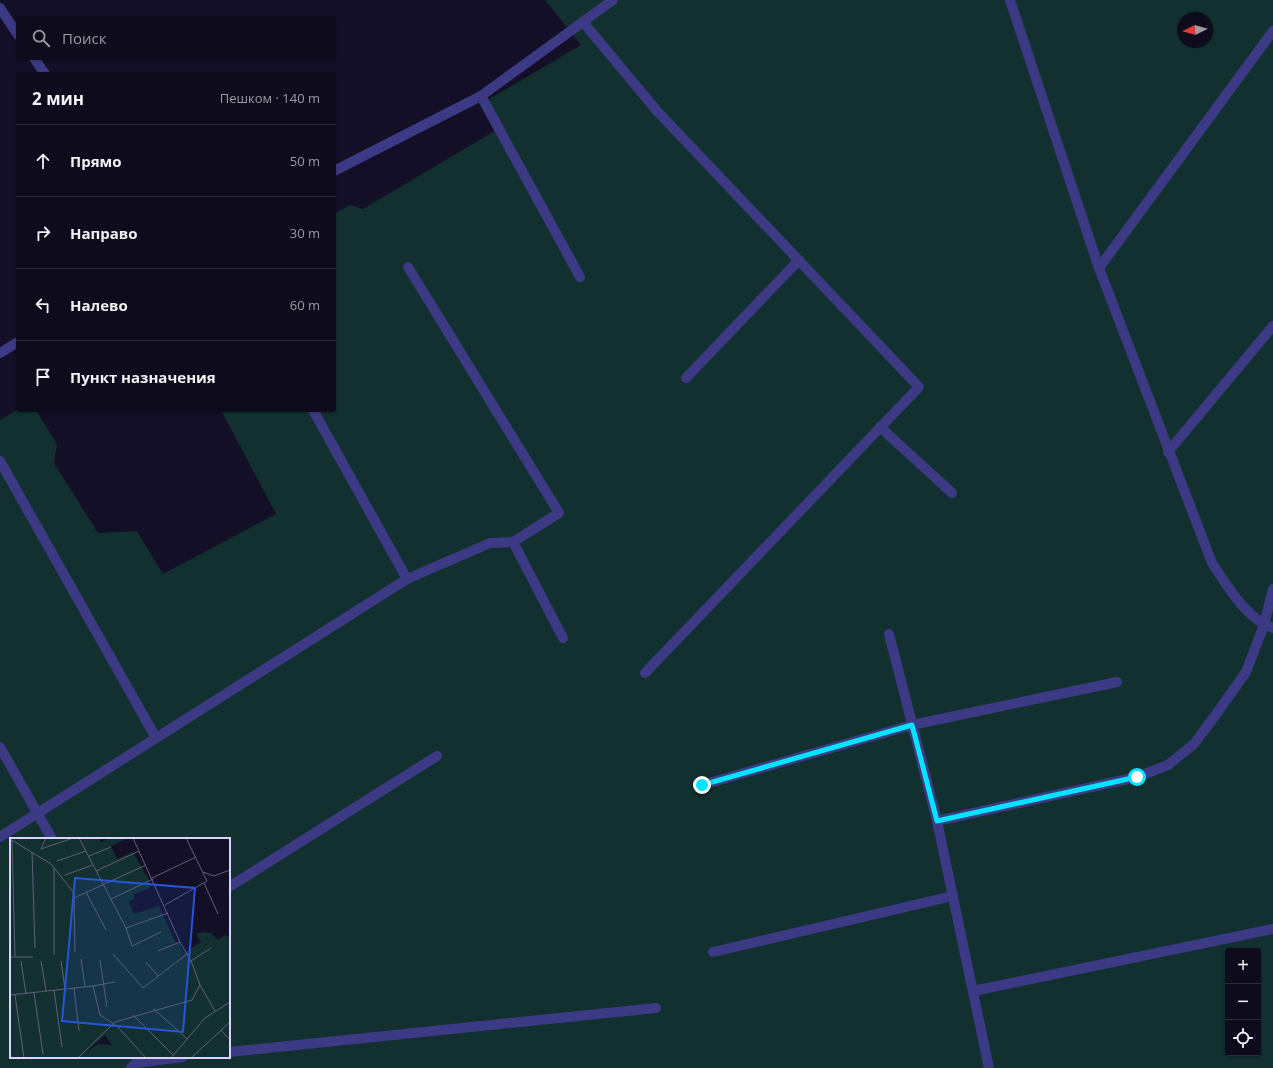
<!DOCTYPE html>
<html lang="ru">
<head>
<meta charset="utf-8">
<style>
  body { margin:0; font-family:"Open Sans",sans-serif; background:#1c1929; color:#f1f3f6 }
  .controls { position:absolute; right:12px; bottom:12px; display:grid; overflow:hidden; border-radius:4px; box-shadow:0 1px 3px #0004 }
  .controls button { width:36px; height:36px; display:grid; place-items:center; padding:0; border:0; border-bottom:1px solid #2e2b3b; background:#0e0b1c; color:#f1f3f6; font:20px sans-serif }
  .compass { position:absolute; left:1177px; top:12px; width:36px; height:36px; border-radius:50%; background:#0e0b1c; box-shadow:0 1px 3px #0004; rotate:265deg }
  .stop { position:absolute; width:12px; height:12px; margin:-9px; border:3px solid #00e5ff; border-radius:50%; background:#fff }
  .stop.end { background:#00e5ff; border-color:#fff; box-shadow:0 1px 4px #0008 }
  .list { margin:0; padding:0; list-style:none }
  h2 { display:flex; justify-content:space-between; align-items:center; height:52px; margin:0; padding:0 16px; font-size:17px }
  h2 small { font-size:13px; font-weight:400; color:#9b9ba3 }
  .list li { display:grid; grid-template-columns:26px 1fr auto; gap:12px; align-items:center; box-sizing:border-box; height:72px; padding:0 16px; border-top:1px solid #2e2b3b }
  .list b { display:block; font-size:15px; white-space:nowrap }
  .list em { font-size:13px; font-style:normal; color:#9b9ba3 }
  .icon { flex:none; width:22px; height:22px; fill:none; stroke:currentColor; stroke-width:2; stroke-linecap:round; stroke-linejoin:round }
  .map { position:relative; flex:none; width:1273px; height:1068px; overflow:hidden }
  .search { position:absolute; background:#0e0b1c; box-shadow:0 1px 3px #0004; left:16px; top:16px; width:320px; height:44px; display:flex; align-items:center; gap:10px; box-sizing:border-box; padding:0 14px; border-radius:4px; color:#9b9ba3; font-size:15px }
  .panel { position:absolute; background:#0e0b1c; box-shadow:0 1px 3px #0004; left:16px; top:72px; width:320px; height:340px; border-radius:4px }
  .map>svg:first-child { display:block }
  .green { fill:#12302f; fill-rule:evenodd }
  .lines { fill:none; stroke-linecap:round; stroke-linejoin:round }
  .minor { stroke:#3d3a85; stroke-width:10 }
  .route { stroke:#00e5ff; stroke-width:5 }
  .inset-road { fill:none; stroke:#625e7d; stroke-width:1 }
  .view { fill:#2655da; fill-opacity:0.15; stroke:#2655da; stroke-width:2 }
  .inset-edge { fill:none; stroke:#d9d4ff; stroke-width:2 }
</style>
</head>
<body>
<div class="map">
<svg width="1273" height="1068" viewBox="0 0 1273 1068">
  <rect width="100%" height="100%" fill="#130f26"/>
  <path class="green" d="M545,0h728v1068h-1273v-648l18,-11 18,1 21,34 -3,19 44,70 39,-2 26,43 113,-60 -55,-104h113v-196l16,-9 13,4 135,-80 -14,-27 97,-57zM1183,18h24v24h-24zM11,839h218v218h-218zM1228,951h30v102h-30z"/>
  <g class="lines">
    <g class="minor">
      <path d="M1010,0l89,268 113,295c14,21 35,57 61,65"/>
      <polyline points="0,8 18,35"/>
      <polyline points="583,22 657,111 919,387 645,673"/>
      <polyline points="34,58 45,74"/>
      <polyline points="481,96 580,277"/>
      <polyline points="334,171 481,96 613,0"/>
      <polyline points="1099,268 1273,31"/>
      <polyline points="0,353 18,342"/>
      <polyline points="686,378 799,260"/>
      <polyline points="313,410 407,579"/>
      <polyline points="880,427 952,493"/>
      <polyline points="1168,452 1273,326"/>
      <polyline points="0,461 156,738"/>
      <polyline points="513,542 563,638"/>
      <polyline points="889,634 937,821"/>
      <polyline points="0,747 52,839"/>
      <polyline points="702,785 912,725 1117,682"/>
      <polyline points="0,837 407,579 490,543 513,542 559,513 408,267"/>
      <polyline points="229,887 437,756"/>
      <polyline points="713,952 953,896"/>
      <polyline points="973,991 1273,929"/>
      <polyline points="229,1052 656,1008"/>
      <polyline points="131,1068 136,1063 183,1057"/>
      <polyline points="989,1068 937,821 1137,777 1168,765 1194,744 1217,713 1246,672 1264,625 1273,589"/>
    </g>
  </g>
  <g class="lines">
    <polyline class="route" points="702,785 912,725 937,821 1137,777"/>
  </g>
  <g transform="translate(10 838)">
    <rect width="220" height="220" fill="#130f26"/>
    <path d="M0,0h89l2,4 9,-4h18l-17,8 6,13 16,-7 16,28 1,8 -16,6v5l-5,2 5,13 25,-8 17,37 3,-1 5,11 17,-11 -5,-8 6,-2 9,1 7,7 7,-5 5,3v120h-220zM95,197l7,10 -14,-1 -16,11z" fill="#12302f" fill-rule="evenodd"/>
    <path class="inset-road" d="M36,0l-5,11 32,-11M69,0l47,90 6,18 29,-14M123,0l47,104 11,19 9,24 15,26M0,1l41,25 23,29 1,59M2,2l3,116M22,14l3,96M79,18l22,-9M47,23l29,-10M44,30v87M86,33l43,-20M193,34l11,4 16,-6M55,37l28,-10M142,40l44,-21M194,45l14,31M76,54l20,38M64,60l72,-33M101,61l42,-20M155,67l42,-24 -21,-43M116,90l42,-15M148,113l22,-9M103,116l30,34 44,-34M0,119h23M71,121l4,28M90,122l7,47M11,123l5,33M31,123l5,30M51,123l4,28M181,123l20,-13M136,124l12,14M83,148l22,-4M64,150l5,43M44,152l8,57M24,155l9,61M0,157l83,-9 7,29 17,11 29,32M5,157l9,63M144,171l33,30M123,177l40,40M211,192l9,10M68,220l37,-36 77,-22 8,-15M161,220l34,-40 25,-16M181,220l39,-36"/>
    <path class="view" d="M65,40l120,10 -12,144 -121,-11z"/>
    <rect width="220" height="220" class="inset-edge"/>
  </g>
</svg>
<div class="controls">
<button>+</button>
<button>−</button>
<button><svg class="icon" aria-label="locate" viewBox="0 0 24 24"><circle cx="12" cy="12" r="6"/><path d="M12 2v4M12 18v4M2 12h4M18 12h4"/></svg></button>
</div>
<svg class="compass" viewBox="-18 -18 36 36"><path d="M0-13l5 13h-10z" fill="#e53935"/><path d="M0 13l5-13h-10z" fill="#9b9ba3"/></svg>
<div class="stop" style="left:1137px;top:777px"></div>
<div class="stop end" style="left:702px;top:785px"></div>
<div class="search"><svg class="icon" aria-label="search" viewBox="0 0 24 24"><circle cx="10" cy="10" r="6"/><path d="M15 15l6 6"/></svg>Поиск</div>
<section class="panel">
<h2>2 мин<small>Пешком · 140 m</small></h2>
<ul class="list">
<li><svg class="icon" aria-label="ahead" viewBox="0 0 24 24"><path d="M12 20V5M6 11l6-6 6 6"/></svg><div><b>Прямо</b></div><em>50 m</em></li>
<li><svg class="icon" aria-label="right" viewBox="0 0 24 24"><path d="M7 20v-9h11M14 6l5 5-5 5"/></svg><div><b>Направо</b></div><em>30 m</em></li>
<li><svg class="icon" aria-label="left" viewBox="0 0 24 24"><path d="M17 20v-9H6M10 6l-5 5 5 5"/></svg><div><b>Налево</b></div><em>60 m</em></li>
<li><svg class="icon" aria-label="arrive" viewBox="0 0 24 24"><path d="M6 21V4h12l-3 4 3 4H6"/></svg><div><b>Пункт назначения</b></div></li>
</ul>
</section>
</div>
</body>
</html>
